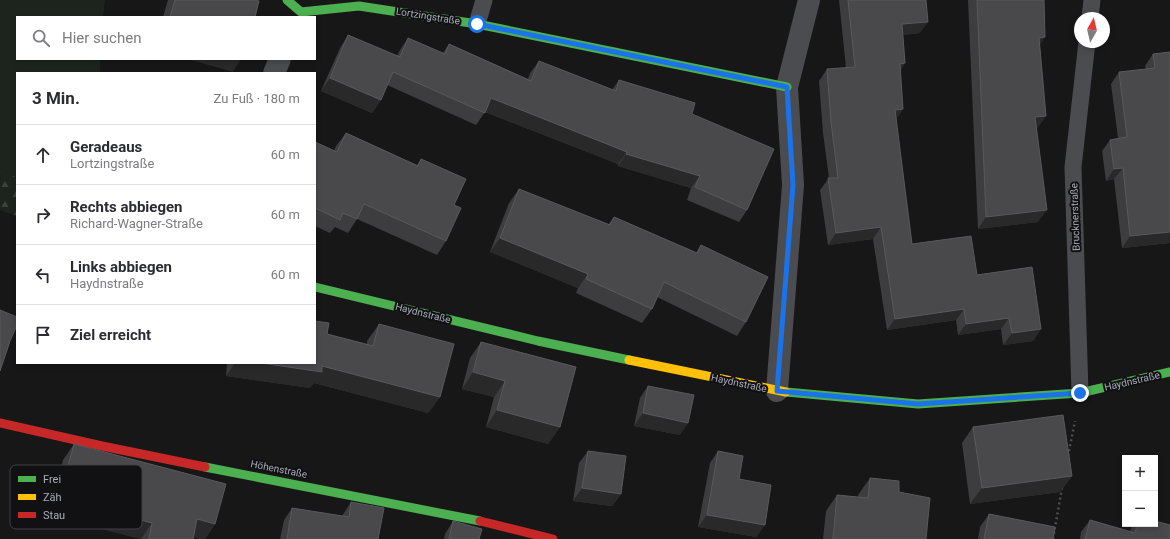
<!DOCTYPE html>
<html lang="de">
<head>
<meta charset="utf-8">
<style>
  body { margin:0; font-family:Roboto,sans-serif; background:#f7f7f7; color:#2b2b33 }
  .controls { position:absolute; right:12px; bottom:12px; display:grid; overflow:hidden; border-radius:0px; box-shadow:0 2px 6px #0003 }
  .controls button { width:36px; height:36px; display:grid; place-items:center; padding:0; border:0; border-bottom:1px solid #e1e1e2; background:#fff; color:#2b2b33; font:20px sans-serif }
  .compass { position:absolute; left:1074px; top:12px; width:36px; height:36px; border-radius:50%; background:#fff; box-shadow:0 2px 6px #0003; rotate:8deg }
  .stop { position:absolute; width:12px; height:12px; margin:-9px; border:3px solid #1a73e8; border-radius:50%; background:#fff }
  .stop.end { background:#1a73e8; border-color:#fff; box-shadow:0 1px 4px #0008 }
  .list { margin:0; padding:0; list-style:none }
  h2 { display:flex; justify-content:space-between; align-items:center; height:52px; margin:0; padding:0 16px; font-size:17px }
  h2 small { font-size:13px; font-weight:400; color:#7c7c81 }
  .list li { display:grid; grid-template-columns:26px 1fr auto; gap:12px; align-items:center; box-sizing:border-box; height:60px; padding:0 16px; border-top:1px solid #e1e1e2 }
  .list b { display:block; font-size:15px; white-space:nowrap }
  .list p { margin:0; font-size:13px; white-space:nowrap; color:#7c7c81 }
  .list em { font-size:13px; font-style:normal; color:#7c7c81 }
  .icon { flex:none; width:22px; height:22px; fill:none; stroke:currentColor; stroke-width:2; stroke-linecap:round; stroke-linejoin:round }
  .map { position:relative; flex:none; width:1170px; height:539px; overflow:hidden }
  .search { position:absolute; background:#fff; box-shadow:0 2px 6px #0003; left:16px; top:16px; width:300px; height:44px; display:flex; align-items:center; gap:10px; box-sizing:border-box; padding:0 14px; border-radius:0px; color:#7c7c81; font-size:15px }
  .panel { position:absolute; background:#fff; box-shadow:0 2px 6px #0003; left:16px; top:72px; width:300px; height:292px; border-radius:0px }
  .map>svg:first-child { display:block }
  .grass { fill:#1d241e }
  .forest { fill:url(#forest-firs) }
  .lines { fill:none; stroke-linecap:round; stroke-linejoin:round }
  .path { stroke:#4d4e52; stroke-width:2.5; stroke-dasharray:2 3; stroke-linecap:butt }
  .lane { stroke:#4b4c50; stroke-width:17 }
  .street { stroke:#4b4c50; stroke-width:22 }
  .fast { stroke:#4caf50; stroke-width:9 }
  .slow { stroke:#ffc107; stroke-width:9 }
  .jam { stroke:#c62828; stroke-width:9 }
  .wall { fill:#3d3d3f }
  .shaded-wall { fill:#29292a }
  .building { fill:#49494c; stroke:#58595d }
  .route { stroke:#1a73e8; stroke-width:5 }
  .labels { text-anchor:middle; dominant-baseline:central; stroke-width:4; stroke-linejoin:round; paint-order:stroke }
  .street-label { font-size:10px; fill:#a8adb8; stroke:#111113 }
  .key { fill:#111113; stroke:#3e4045; stroke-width:1 }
  .key-label { font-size:11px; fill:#a8adb8 }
</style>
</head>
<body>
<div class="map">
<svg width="1170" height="539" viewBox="0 0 1170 539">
  <defs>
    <pattern id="forest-firs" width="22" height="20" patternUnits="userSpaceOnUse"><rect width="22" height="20" fill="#1d241e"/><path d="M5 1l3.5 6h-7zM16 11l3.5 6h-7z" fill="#3b413d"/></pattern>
  </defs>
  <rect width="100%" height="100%" fill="#171717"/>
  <polygon class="grass" points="0,0 105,0 103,17 17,17 17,59 100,59 100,73 17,73 17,178 0,168"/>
  <polygon class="forest" points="0,168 17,178 17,216 0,210"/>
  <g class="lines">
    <g class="path">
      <polyline points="1068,456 1075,421"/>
      <polyline points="1053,539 1062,488"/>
    </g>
    <g class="lane">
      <polyline points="1090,18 1092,0"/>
      <polyline points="477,24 484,0"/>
      <polyline points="1080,393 1073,167 1087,42"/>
    </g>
    <g class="street">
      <polyline points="274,73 280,59"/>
      <polyline points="777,391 793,185 787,87 809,0"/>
    </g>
    <g class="fast">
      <polyline points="287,0 301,12 359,6 477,24 787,87"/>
      <polyline points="315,287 538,341 629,360"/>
      <polyline points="786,392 918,404 1080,393 1170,372"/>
      <polyline points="205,467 480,521"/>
    </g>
    <polyline class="slow" points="629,360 786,392"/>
    <g class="jam">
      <polyline points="0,423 102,446 205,467"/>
      <polyline points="480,521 553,539"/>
    </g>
  </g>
  <g class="wall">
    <polygon points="168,0 255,0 255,17 163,17"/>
    <polygon points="839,0 926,0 920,33 903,35 905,63 900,71 903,109 896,119 912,244 977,275 1041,329 1033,341 1003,345 1001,329 958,335 956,320 887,330 873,239 828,245 820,190 829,178 823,133 819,81 827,69 846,68"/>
    <polygon points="968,0 1044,0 1040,46 1046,116 1037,128 1036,128 1038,222 978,229"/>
    <polygon points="348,35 397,56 400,50 408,38 443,53 449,44 528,79 530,73 539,61 612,90 619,80 692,114 747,210 739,222 687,200 691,188 618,166 618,164 485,112 476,125 387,85 381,100 372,113 321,91 340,48"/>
    <polygon points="1170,52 1170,243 1122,248 1114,179 1106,181 1102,151 1110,140 1118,138 1111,84 1119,72 1146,69 1145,66 1153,54"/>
    <polygon points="346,133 417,165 421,159 454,205 446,241 437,255 357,219 348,233 335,227 330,233 315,226 315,142 334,151 336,146"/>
    <polygon points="519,189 608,225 614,217 696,253 701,245 746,322 737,336 657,297 652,309 642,323 576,293 578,288 490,252 509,203"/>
    <polygon points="379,324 440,397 428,413 314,383 310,388 226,376 227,363 315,363 327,334 367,344 367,341"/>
    <polygon points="481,342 560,427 548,444 486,427 494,397 462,389 470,358"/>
    <polygon points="648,386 680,435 634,426 640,398"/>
    <polygon points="973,427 1072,476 1060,492 970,504 962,443"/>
    <polygon points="74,444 215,524 205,539 200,539 194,537 193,539 141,539 48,515 63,460"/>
    <polygon points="588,451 621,494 612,506 573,501 579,463"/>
    <polygon points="718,451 765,525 756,537 698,527 710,463"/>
    <polygon points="870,478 899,492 926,539 823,539 826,511 837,495 858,497 858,495"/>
    <polygon points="351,502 378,539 280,539 284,520 292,508 342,516"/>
    <polygon points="989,514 1053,539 978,539 980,527"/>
    <polygon points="1090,520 1130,531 1131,528 1134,524 1155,524 1170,539 1080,539 1081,532"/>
    <polygon points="453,521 479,539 444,539 445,534"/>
  </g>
  <g class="shaded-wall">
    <polygon points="928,22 920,33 894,36 902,24"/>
    <polygon points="1045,37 1037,49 1039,38"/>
    <polygon points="188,59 241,59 233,72"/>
    <polygon points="905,63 897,75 900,64"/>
    <polygon points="330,78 381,100 372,113 321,91"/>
    <polygon points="491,98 627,152 618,164 483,111"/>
    <polygon points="903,109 895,121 895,110"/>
    <polygon points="1046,116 1037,128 1026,129 1035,117"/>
    <polygon points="626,154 700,176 691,188 618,166"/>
    <polygon points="1123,168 1114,179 1106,181 1114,169"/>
    <polygon points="1047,210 1038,222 978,229 986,217"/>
    <polygon points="881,227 873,239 828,245 836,233"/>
    <polygon points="1170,232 1170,243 1122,248 1130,236"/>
    <polygon points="500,238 588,274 578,288 490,252"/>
    <polygon points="964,309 956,320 887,330 895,319"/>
    <polygon points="1009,318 1001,329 958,335 966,324"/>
    <polygon points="1041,329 1033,341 1003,345 1012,333"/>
    <polygon points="235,363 261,363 322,366 440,397 428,413 314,383 310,388 226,376"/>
    <polygon points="473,372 505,381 494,397 462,389"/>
    <polygon points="497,410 560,427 548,444 486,427"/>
    <polygon points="643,413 688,423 680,435 634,426"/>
    <polygon points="1072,476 1060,492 970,504 982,488"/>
    <polygon points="582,488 621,494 612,506 573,501"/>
    <polygon points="59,499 152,523 141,539 48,515"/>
    <polygon points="707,515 765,525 756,537 698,527"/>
    <polygon points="197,519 215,524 205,539 200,539 186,535"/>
  </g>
  <g class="building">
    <polygon points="175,0 255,0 259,1 255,17 170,17"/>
    <polygon points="848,0 926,0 928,22 902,24 905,63 900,64 903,109 895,110 912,244 971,236 977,275 1032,267 1041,329 1012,333 1009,318 966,324 964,309 895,319 881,227 836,233 828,178 838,178 831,122 827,69 855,67"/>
    <polygon points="977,0 1044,0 1045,37 1039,38 1046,116 1035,117 1047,210 986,217"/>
    <polygon points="348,35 400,57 408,38 445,54 449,44 531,81 539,61 616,91 619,80 695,103 692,114 774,149 747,210 695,187 700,176 626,154 627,152 491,98 485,113 393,72 381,100 330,78"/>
    <polygon points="1170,52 1170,232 1130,236 1123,168 1114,169 1110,140 1127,137 1119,72 1155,68 1153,54"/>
    <polygon points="346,133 418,166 421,159 466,179 454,205 461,208 446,241 364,204 357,219 343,213 340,220 315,208 315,142 337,152"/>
    <polygon points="519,189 610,225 614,217 697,253 701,245 768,277 746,322 664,282 652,309 586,279 588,274 500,238"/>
    <polygon points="0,310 17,317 17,325 10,341 0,371"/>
    <polygon points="315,321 329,323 327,334 373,346 379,324 454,344 440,397 322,366 322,372 261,363 315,363"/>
    <polygon points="481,342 576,367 560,427 497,410 505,381 473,372"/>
    <polygon points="648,386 694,395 688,423 643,413"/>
    <polygon points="1063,415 1072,476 982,488 973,427"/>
    <polygon points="74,444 226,484 215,524 197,519 193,539 149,539 152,523 59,499"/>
    <polygon points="588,451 626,456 621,494 582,488"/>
    <polygon points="718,451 743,456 739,479 771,485 765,525 707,515"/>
    <polygon points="870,478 899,481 899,492 930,498 926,539 833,539 837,495 868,498"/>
    <polygon points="351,502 384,508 378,539 287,539 292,508 349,517"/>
    <polygon points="989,514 1055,527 1053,539 984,539"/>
    <polygon points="1090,520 1135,533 1137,524 1155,524 1155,521 1170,525 1170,539 1085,539"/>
    <polygon points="453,521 482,529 479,539 449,539"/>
  </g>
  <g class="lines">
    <polyline class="route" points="477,24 787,87 793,185 777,391 918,404 1080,393"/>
  </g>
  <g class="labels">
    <g class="street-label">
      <text transform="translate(428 16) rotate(9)">Lortzingstraße</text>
      <text transform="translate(1075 217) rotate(-92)">Brucknerstraße</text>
      <text transform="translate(423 313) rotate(14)">Haydnstraße</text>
      <text transform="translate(1132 381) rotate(-13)">Haydnstraße</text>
      <text transform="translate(739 383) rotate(12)">Haydnstraße</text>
      <text transform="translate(279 469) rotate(11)">Höhenstraße</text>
    </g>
  </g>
  <rect x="10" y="465" width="132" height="64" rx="6" class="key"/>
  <rect x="18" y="476" width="18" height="6" fill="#4caf50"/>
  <rect x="18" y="494" width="18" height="6" fill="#ffc107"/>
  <rect x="18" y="512" width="18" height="6" fill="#c62828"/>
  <g class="key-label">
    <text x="43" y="483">Frei</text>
    <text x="43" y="501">Zäh</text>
    <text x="43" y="519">Stau</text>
  </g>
</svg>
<div class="controls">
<button>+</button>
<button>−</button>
</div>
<svg class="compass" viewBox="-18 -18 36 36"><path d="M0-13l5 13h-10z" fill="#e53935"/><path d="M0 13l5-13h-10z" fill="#7c7c81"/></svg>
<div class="stop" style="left:477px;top:24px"></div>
<div class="stop end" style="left:1080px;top:393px"></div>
<div class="search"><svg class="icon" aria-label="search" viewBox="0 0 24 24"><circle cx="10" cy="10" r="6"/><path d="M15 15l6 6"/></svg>Hier suchen</div>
<section class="panel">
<h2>3 Min.<small>Zu Fuß · 180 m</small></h2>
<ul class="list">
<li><svg class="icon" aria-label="ahead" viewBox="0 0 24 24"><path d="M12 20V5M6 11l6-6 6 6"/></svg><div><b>Geradeaus</b><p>Lortzingstraße</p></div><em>60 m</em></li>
<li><svg class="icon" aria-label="right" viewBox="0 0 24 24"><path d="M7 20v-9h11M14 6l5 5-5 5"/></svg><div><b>Rechts abbiegen</b><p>Richard-Wagner-Straße</p></div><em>60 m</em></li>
<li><svg class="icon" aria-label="left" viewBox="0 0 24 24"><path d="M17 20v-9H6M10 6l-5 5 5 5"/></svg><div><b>Links abbiegen</b><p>Haydnstraße</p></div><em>60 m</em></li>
<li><svg class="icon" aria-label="arrive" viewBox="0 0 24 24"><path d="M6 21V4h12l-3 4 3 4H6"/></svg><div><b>Ziel erreicht</b></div></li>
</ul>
</section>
</div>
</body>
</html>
